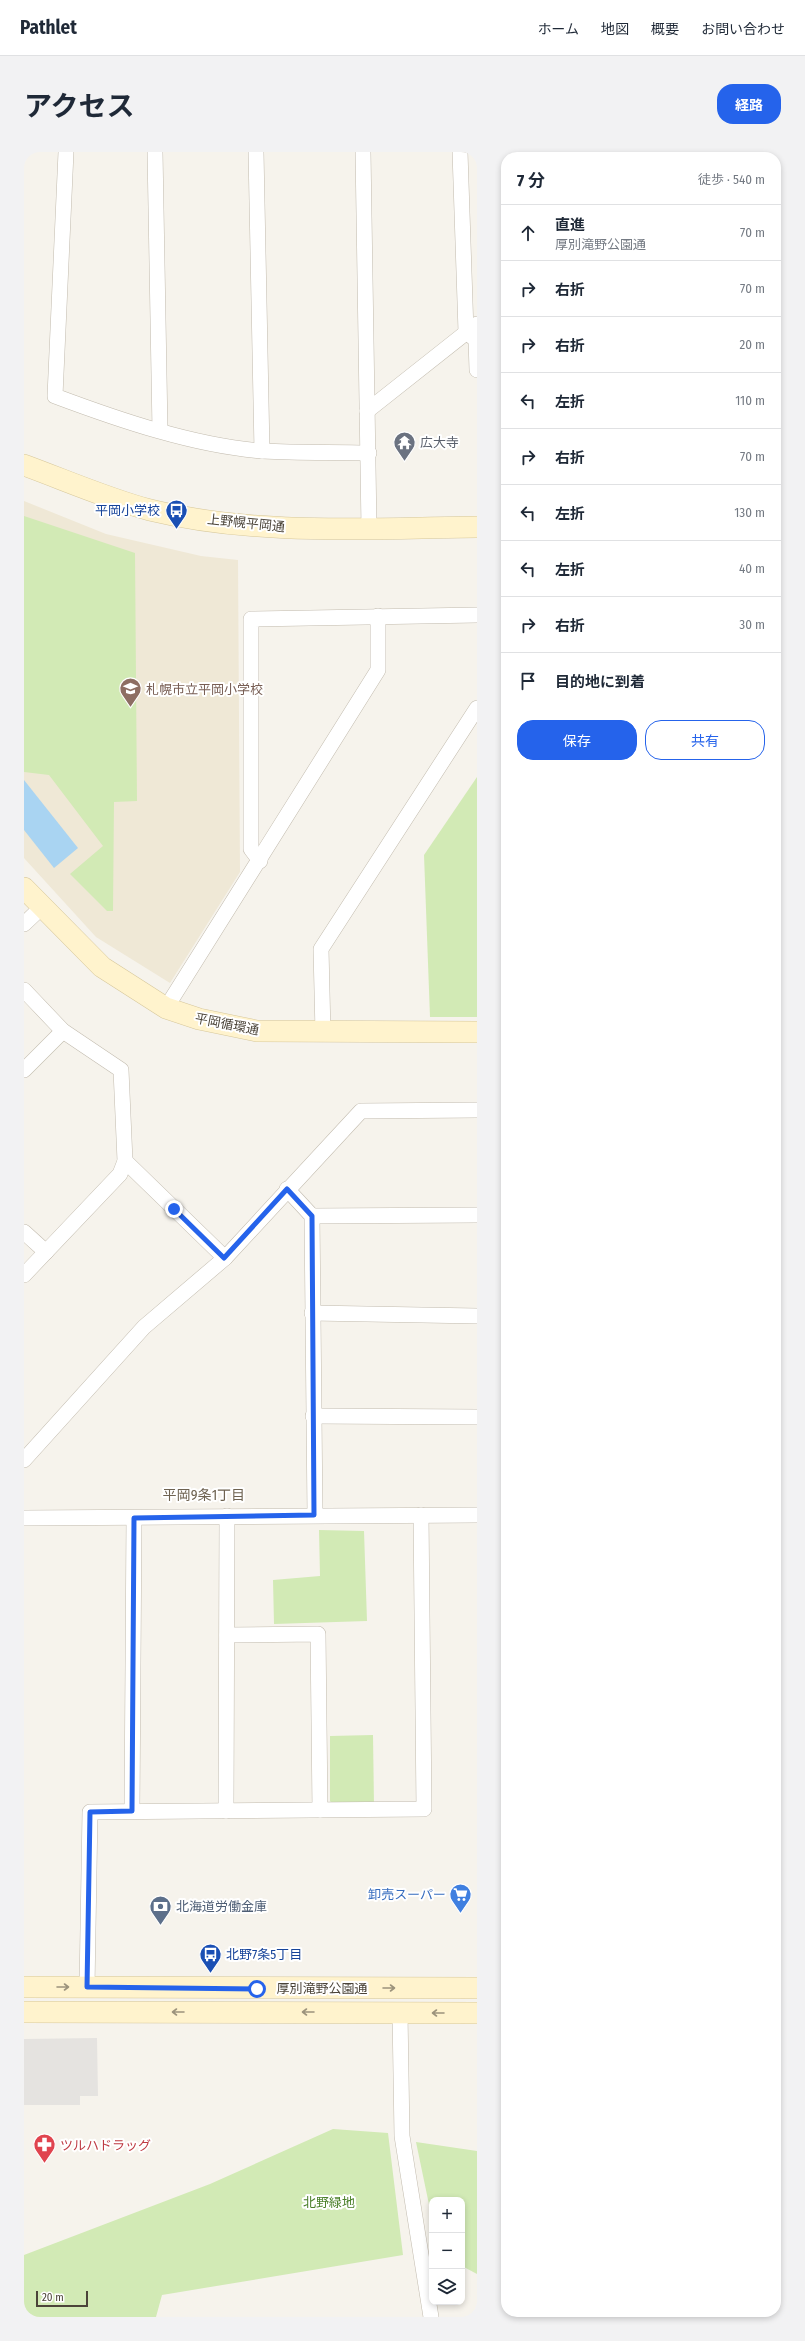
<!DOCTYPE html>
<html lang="ja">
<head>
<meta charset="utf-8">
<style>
  body { margin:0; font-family:"Fira Sans Condensed","Noto Sans JP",sans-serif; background:#f2f2f3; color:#1f2937 }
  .controls { position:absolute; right:12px; bottom:12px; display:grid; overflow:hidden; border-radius:8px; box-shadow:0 2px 6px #0003 }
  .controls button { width:36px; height:36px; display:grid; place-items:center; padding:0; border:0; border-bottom:1px solid #e0e1e3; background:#fff; color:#1f2937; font:20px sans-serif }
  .scale { position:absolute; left:12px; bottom:10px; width:52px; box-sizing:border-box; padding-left:4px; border:2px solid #4b4439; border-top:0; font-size:11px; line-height:14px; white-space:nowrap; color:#4b4439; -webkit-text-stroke:3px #fff; paint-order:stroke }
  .stop { position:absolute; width:12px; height:12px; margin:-9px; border:3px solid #2563eb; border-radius:50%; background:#fff }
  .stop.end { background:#2563eb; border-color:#fff; box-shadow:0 1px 4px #0008 }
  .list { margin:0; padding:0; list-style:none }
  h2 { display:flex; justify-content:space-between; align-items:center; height:52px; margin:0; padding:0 16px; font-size:17px }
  h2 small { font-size:13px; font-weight:400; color:#747a83 }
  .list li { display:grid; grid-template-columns:26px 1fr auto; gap:12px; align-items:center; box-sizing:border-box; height:56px; padding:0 16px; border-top:1px solid #e0e1e3 }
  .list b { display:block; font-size:15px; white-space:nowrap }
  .list p { margin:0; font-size:13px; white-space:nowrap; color:#747a83 }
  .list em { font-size:13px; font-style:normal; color:#747a83 }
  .actions { display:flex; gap:8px; padding:12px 16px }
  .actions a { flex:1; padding:9px 0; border:1px solid #2563eb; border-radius:16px; text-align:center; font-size:14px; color:#2563eb }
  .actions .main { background:#2563eb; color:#fff }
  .icon { flex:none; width:22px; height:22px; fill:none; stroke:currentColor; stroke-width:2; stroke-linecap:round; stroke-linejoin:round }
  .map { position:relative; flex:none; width:453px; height:2165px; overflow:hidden; border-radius:16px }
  header { display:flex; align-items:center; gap:24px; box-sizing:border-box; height:56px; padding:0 20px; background:#fff; border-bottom:1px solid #e0e1e3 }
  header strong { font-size:19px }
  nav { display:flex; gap:22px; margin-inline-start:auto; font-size:14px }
  .intro { display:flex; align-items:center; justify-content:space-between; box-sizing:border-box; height:96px; padding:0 24px }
  h1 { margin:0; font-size:28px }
  .button { padding:10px 18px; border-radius:16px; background:#2563eb; color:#fff; font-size:14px; font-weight:700 }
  main { display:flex; gap:24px; padding:0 24px }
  aside { flex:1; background:#fff; border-radius:16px; box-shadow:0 2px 6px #0003 }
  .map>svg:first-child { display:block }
  .education { fill:#efe8d6 }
  .green { fill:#d2eab5 }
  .parking { fill:#e5e3e0 }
  .water { fill:#a9d4f2 }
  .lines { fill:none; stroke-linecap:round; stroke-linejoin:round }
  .street-casing { stroke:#c2bbae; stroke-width:16 }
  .secondary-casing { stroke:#d6c79b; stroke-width:22 }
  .street { stroke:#fff; stroke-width:15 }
  .secondary { stroke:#fff3cd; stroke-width:21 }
  .oneway { stroke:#9c937c }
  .route { stroke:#2563eb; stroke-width:5 }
  .labels { text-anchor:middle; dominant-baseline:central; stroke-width:4; stroke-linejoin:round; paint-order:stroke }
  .worship-label { font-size:13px; fill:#5b616d; stroke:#fff; text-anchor:start }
  .transit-label { font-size:13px; fill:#164399; stroke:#fff; text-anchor:end }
  .street-label { font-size:13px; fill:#4b4439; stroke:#fff }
  .education-label { font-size:13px; fill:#785e54; stroke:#fff; text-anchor:start }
  .shop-label { font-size:13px; fill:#366cbe; stroke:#fff; text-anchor:end }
  .service-label { font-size:13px; fill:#4e5e75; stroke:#fff; text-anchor:start }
  .health-label { font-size:13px; fill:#be3a42; stroke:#fff; text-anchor:start }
  .park-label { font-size:13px; fill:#4a7f2a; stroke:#fff }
  .neighbourhood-label { font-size:14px; fill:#6e6250; stroke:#fff }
</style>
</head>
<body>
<header>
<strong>Pathlet</strong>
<nav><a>ホーム</a><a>地図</a><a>概要</a><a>お問い合わせ</a></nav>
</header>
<div class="intro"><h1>アクセス</h1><a class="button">経路</a></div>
<main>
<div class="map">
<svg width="453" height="2165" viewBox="0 0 453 2165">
  <rect width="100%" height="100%" fill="#f6f3ec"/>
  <polygon class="education" points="0,349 82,382 177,404 214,408 216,720 146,831 72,785 0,706"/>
  <g class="green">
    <polygon points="0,364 111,401 113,649 90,650 89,759 83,759 46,722 79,694 25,623 0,620"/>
    <polygon points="453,625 453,865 406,865 400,703"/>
    <polygon points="295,1378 340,1379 343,1469 250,1472 249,1428 296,1424"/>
    <polygon points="349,1583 350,1653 310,1654 306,1649 306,1584"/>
    <polygon points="309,1977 364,1981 379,2103 138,2143 132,2165 0,2165 0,2103 186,2032"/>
    <polygon points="392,1990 453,1999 453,2122 438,2114 438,2048 408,2048 408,2067"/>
  </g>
  <polygon class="parking" points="73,1886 74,1944 56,1944 56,1953 0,1953 0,1887"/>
  <polygon class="water" points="0,628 54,696 30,716 0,678"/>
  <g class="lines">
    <defs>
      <g id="street">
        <path d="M42,0l-11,244c64,24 140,50 208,55 35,2 71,1 106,2"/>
        <polyline points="131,0 136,278"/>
        <polyline points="232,0 238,299"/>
        <polyline points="339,0 345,376"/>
        <polyline points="436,0 442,180 452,188 453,218"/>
        <polyline points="343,259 453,172"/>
        <polyline points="236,709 227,697 227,467 453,463"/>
        <polyline points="0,772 18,755"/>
        <polyline points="0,838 39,879 97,918 101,1009 96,1022 0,1123"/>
        <polyline points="142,856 354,518 354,464"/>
        <polyline points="299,881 297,797 453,556"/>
        <polyline points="0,918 39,879"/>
        <polyline points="101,1009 201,1106"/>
        <polyline points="263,1037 288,1064 291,1363"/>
        <polyline points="288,1064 453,1063"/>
        <polyline points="0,1080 22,1100"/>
        <polyline points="288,1161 453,1164"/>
        <polyline points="289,1264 453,1265"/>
        <polyline points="0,1308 120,1175 201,1106 337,959 453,958"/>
        <polyline points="0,1366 453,1363"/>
        <polyline points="203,1483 294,1482 296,1658"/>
        <polyline points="108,1659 110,1366"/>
        <polyline points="202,1659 203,1364"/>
        <polyline points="63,1835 66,1660 400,1657 397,1363"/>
        <polyline points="376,1861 378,1984 407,2165"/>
      </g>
      <g id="secondary">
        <path d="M0,313c41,15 84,34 126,45 107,26 219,18 327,17"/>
        <polyline points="0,736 78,815 142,856 175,867 233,879 453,880"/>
        <polyline points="0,1835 453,1836"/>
        <polyline points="0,1860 453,1861"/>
      </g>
    </defs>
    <use href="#street" class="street-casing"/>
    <use href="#secondary" class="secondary-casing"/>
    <use href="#street" class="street"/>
    <use href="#secondary" class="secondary"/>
  </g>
  <defs><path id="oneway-shaft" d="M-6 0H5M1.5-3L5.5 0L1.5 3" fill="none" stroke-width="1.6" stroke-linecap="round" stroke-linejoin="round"/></defs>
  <g class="oneway">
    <use href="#oneway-shaft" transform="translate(39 1835)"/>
    <use href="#oneway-shaft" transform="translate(365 1836)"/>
    <use href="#oneway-shaft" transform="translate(154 1860) rotate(180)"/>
    <use href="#oneway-shaft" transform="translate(284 1860) rotate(-180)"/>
    <use href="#oneway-shaft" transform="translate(414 1861) rotate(180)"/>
  </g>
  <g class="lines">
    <polyline class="route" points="150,1057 200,1106 263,1037 288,1064 290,1363 110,1366 108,1659 66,1660 63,1835 233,1837"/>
  </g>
  <defs>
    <symbol id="temple-pin" viewBox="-11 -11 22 30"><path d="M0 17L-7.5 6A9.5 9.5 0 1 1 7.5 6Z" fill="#6b7280" stroke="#fff"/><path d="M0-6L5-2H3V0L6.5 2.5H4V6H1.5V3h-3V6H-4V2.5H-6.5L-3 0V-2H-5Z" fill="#fff"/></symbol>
    <symbol id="bus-pin" viewBox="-11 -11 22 30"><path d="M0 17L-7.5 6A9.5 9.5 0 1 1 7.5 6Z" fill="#1a4fb4" stroke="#fff"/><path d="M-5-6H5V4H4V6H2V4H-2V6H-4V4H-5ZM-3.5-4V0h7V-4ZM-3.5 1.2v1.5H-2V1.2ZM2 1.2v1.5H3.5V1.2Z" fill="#fff"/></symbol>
    <symbol id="school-pin" viewBox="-11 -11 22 30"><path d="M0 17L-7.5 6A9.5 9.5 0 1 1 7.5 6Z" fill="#8d6e63" stroke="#fff"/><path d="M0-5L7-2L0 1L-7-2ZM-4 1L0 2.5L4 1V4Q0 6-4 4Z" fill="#fff"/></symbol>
    <symbol id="supermarket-pin" viewBox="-11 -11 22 30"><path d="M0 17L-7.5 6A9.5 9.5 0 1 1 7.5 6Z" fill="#3f7fe0" stroke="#fff"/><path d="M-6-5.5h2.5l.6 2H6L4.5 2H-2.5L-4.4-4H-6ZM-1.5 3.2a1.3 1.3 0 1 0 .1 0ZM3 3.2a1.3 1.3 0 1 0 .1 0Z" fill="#fff"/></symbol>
    <symbol id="bank-pin" viewBox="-11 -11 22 30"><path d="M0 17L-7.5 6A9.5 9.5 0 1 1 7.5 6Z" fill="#5c6f8a" stroke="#fff"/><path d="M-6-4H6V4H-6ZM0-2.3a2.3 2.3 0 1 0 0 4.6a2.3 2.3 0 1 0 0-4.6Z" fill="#fff"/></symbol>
    <symbol id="pharmacy-pin" viewBox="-11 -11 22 30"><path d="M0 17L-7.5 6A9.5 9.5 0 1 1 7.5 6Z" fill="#e0444e" stroke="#fff"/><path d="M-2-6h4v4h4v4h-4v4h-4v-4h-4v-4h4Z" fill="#fff"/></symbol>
  </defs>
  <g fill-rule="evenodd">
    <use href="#temple-pin" x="368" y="278" width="25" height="34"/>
    <use href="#bus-pin" x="140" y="346" width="25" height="34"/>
    <use href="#school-pin" x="94" y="524" width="25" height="34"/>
    <use href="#supermarket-pin" x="424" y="1730" width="25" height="34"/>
    <use href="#bank-pin" x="124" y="1742" width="25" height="34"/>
    <use href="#bus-pin" x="174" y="1790" width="25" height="34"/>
    <use href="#pharmacy-pin" x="8" y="1980" width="25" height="34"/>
  </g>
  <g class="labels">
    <g class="worship-label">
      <text x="396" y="290">広大寺</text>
    </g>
    <g class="transit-label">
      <text x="136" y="358">平岡小学校</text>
      <text x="202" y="1802" text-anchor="start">北野7条5丁目</text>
    </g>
    <g class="street-label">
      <text transform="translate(222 371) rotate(6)">上野幌平岡通</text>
      <text transform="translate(203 872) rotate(11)">平岡循環通</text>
      <text x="298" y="1836">厚別滝野公園通</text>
    </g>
    <g class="education-label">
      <text x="122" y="537">札幌市立平岡小学校</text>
    </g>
    <g class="shop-label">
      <text x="422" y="1742">卸売スーパー</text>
    </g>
    <g class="service-label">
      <text x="152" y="1754">北海道労働金庫</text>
    </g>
    <g class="health-label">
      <text x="36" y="1993">ツルハドラッグ</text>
    </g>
    <g class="park-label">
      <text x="305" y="2050">北野緑地</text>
    </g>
    <g class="neighbourhood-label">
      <text x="180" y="1343">平岡9条1丁目</text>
    </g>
  </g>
</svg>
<div class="controls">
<button>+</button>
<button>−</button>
<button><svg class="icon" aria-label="layers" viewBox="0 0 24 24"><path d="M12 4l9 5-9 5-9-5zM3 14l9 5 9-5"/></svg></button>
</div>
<div class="scale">20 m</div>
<div class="stop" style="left:233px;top:1837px"></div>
<div class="stop end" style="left:150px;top:1057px"></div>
</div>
<aside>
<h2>7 分<small>徒歩 · 540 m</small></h2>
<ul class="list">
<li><svg class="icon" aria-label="ahead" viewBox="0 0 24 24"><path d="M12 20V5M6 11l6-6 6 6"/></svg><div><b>直進</b><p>厚別滝野公園通</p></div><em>70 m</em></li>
<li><svg class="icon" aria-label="right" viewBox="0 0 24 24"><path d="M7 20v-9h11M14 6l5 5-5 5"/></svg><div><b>右折</b></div><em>70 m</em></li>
<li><svg class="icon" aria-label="right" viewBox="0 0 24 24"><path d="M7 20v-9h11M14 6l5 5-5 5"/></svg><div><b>右折</b></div><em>20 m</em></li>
<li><svg class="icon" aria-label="left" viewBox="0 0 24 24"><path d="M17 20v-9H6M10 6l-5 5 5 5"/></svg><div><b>左折</b></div><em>110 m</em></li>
<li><svg class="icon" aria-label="right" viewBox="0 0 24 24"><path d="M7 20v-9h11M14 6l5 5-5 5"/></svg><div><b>右折</b></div><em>70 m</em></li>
<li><svg class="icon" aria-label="left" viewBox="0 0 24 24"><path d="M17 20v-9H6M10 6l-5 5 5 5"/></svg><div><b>左折</b></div><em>130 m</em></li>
<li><svg class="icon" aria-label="left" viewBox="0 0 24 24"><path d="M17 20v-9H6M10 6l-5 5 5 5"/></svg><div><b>左折</b></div><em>40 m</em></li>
<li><svg class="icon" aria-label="right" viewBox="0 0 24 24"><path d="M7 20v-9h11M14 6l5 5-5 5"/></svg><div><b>右折</b></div><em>30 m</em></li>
<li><svg class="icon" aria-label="arrive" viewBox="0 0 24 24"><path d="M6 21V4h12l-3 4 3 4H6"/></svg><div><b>目的地に到着</b></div></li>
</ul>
<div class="actions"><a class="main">保存</a><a>共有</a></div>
</aside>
</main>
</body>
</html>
